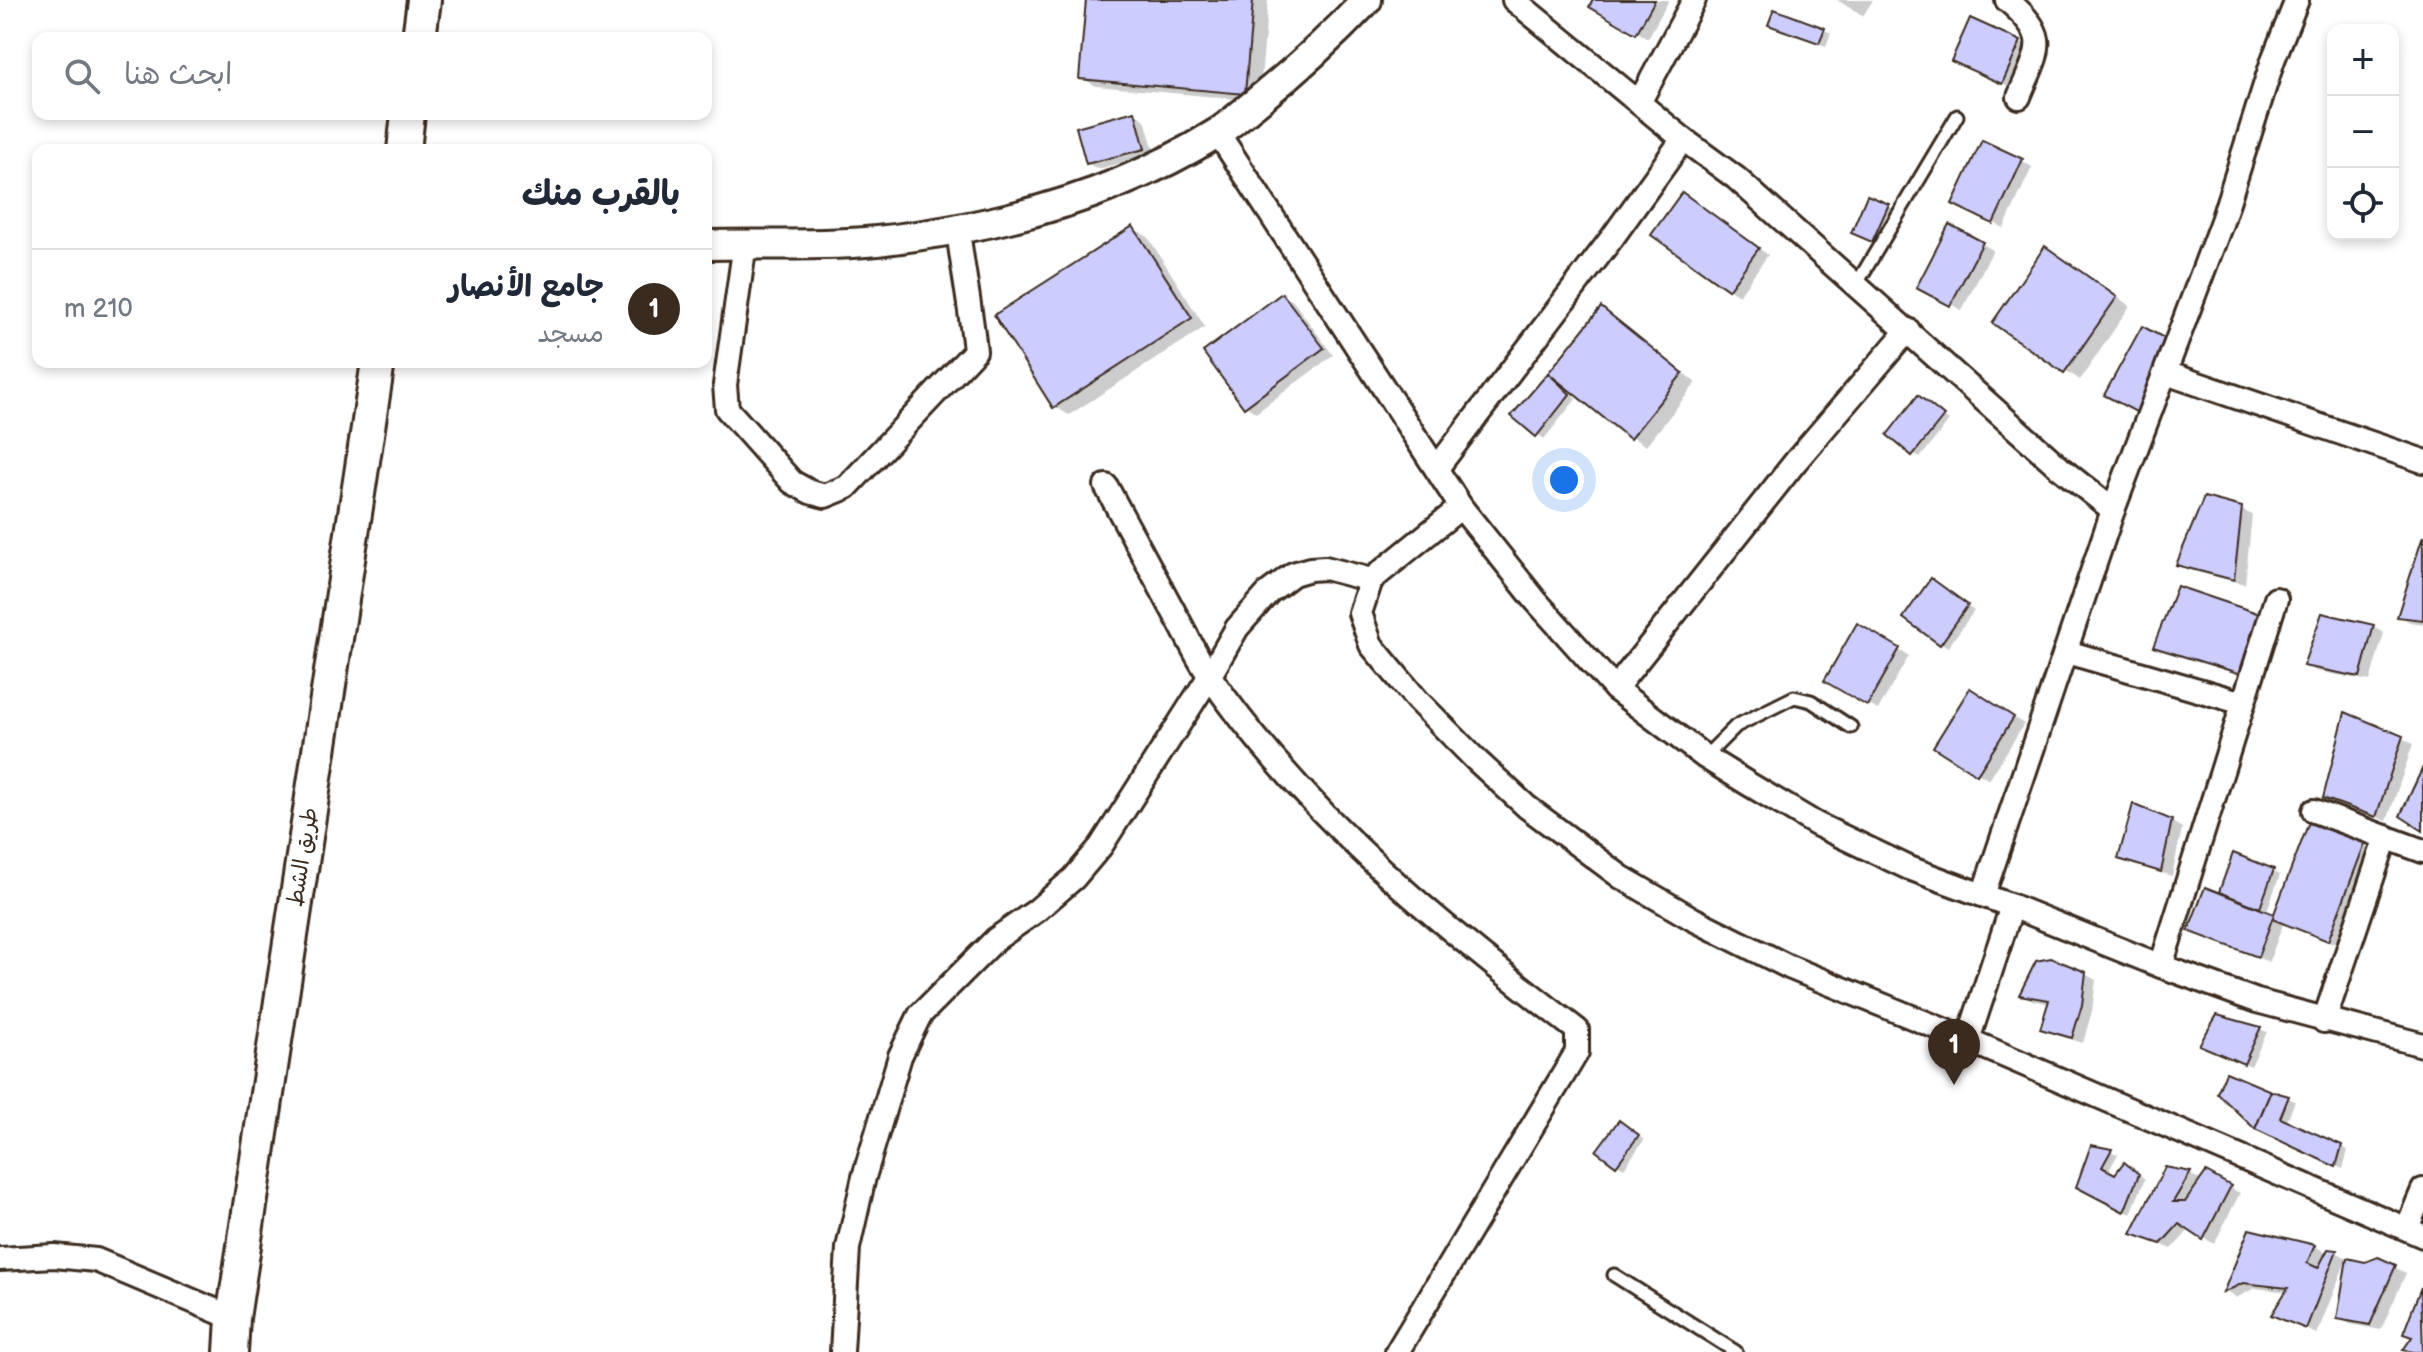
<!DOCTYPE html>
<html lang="ar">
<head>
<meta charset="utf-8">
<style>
  body { margin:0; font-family:"Balsamiq Sans","Playpen Sans Arabic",sans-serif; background:#f6f6f7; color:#1f2937; direction:rtl }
  .controls { position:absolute; right:24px; top:24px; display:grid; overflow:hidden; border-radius:16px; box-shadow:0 4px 12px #0003 }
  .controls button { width:72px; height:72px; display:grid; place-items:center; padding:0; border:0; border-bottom:2px solid #e0e1e3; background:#fff; color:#1f2937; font:40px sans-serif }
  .you { position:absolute; left:1564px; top:480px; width:28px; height:28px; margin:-20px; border:6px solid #fff; border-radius:50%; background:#1a73e8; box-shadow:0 0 0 12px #1a73e833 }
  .badge { display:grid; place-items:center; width:52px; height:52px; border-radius:50%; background:#3b2a1e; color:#fff; font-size:26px; font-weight:700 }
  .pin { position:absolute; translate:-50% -66px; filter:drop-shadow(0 2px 4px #0008) }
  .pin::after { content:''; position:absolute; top:42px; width:28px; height:24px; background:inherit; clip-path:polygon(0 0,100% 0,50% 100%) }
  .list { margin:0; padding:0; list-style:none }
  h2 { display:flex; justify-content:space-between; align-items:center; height:104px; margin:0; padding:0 32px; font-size:34px }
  h2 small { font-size:26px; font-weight:400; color:#747a83 }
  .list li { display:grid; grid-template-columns:52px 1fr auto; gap:24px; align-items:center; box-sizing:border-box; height:120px; padding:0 32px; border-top:2px solid #e0e1e3 }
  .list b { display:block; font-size:30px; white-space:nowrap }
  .list p { margin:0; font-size:26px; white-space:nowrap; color:#747a83 }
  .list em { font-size:26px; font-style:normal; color:#747a83 }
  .icon { flex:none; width:44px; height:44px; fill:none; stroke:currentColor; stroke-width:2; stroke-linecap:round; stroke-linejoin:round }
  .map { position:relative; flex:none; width:2423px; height:1352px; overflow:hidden; direction:ltr }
  .search { position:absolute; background:#fff; box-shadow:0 4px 12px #0003; left:32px; top:32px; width:680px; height:88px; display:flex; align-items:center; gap:20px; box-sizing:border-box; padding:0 28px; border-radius:16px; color:#747a83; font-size:30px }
  .panel { position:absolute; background:#fff; box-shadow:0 4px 12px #0003; left:32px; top:144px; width:680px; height:224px; border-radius:16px; direction:rtl }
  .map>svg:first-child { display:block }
  .shadow { fill:#0003 }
  .building { fill:#cdccff; stroke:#3b2a1e; stroke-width:2 }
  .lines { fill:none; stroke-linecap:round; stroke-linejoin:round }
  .service-casing { stroke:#3b2a1e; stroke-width:17 }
  .minor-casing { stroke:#3b2a1e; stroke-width:28 }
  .tertiary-casing { stroke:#3b2a1e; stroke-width:34 }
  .secondary-casing { stroke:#3b2a1e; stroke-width:38 }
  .service { stroke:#fff; stroke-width:11 }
  .minor { stroke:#fff; stroke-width:22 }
  .tertiary { stroke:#fff; stroke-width:28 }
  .secondary { stroke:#fff; stroke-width:32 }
  .labels { text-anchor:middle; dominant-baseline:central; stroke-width:8; stroke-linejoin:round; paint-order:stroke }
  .street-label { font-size:22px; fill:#3b2a1e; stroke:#fff }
</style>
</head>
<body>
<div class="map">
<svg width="2423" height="1352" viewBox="0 0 2423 1352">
  <rect width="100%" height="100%" fill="#fff"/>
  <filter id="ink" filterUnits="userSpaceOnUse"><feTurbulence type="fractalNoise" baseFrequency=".0125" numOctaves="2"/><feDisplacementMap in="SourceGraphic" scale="16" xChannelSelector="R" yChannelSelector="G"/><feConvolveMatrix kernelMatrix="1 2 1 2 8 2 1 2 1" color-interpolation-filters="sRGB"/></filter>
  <g filter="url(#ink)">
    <g class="shadow">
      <polygon points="1088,0 1268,0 1259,101 1096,86 1081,78"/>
      <polygon points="1595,0 1669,0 1648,38 1592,6"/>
      <polygon points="1837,0 1873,0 1863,16"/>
      <polygon points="1971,21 2031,48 2013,88 1964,67"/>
      <polygon points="1777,28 1824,30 1831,33 1826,46"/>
      <polygon points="1134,113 1145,120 1155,154 1098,169 1087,163"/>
      <polygon points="2022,161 2032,167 2004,228 1963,207"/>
      <polygon points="1693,201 1768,255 1739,295 1729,289"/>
      <polygon points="1888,206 1894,210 1880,244 1860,236"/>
      <polygon points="1950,226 1993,250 1962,310 1918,287"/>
      <polygon points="1133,228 1148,237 1205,327 1069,415 1054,406"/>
      <polygon points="2060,257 2130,306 2080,380 1994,322"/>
      <polygon points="1282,295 1293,301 1333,355 1256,413 1246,406"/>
      <polygon points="1601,310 1616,318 1696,383 1646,446 1632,437 1564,383 1562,385 1576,399 1544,439 1513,416"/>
      <polygon points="1925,402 1949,421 1920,458 1914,454"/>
      <polygon points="2241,509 2252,515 2245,584 2188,570 2178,564"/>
      <polygon points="2423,543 2423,624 2410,622 2400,616"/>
      <polygon points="1938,585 1974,611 1948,647 1941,643"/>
      <polygon points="2178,588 2256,680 2166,652 2156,646"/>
      <polygon points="2323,616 2373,627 2384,633 2370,681 2316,671 2306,665"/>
      <polygon points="1858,626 1909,656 1878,710 1826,681"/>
      <polygon points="1981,697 2024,724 1989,780 1936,747"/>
      <polygon points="2402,738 2413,744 2387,821 2326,797"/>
      <polygon points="2172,822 2182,828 2172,876 2130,864 2120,858"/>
      <polygon points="2364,845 2375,851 2339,945 2283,924 2269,962 2201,936 2229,896 2235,856 2280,875 2266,913 2275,916"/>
      <polygon points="2085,974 2096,980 2092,1011 2083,1043 2053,1034 2042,1028 2050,1004 2032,1000 2022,995"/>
      <polygon points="2260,1029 2267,1032 2251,1066 2209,1048"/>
      <polygon points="2288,1098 2295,1101 2286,1123 2348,1150 2343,1169 2264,1132"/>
      <polygon points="1626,1126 1644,1140 1624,1168 1617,1164"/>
      <polygon points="2092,1147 2118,1154 2108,1172 2115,1176 2131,1168 2145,1179 2131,1214 2079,1186"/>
      <polygon points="2166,1169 2190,1174 2202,1181 2206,1175 2240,1193 2214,1244 2190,1229 2172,1249 2134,1233"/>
      <polygon points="2250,1231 2315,1246 2328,1254 2329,1251 2336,1252 2347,1258 2317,1334 2284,1320 2288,1292 2255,1288 2236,1298 2226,1292"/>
      <polygon points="2378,1259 2406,1273 2381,1330 2350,1324 2339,1318 2365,1264"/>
      <polygon points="2423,1290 2423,1352 2411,1352 2406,1349 2413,1338 2406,1333"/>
    </g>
    <g class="building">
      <polygon points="1086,0 1253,0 1245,94 1079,79"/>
      <polygon points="1593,0 1655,0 1636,34 1589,7"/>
      <polygon points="1774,9 1825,28 1819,43 1768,25"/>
      <polygon points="1970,18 2021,41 2002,84 1951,61"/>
      <polygon points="1135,111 1145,149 1086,164 1076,127"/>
      <polygon points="1982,140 2023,159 1993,224 1952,204"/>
      <polygon points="1682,192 1759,248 1728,290 1651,235"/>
      <polygon points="1867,195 1889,204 1872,242 1851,233"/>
      <polygon points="1949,224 1983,242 1950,306 1916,288"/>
      <polygon points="1133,226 1192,318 1053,408 994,315"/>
      <polygon points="2045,246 2117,297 2064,373 1992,323"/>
      <polygon points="1282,293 1324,348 1244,408 1203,352"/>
      <polygon points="1601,307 1683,373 1630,439 1548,373"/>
      <polygon points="2142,326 2175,344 2138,413 2104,395"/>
      <polygon points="1548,373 1570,394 1536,437 1511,416"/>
      <polygon points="1918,395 1944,416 1912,456 1887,435"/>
      <polygon points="2204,497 2242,507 2234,580 2176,565"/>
      <polygon points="2423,536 2423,620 2397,617"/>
      <polygon points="1931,578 1968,605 1940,645 1903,618"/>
      <polygon points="2177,586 2263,615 2245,675 2153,647"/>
      <polygon points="2322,613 2374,625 2360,677 2303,666"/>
      <polygon points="1857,623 1900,648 1867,706 1824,681"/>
      <polygon points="1970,688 2014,717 1977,775 1933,747"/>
      <polygon points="2345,712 2403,736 2376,817 2323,798"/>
      <polygon points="2423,767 2423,831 2400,816"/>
      <polygon points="2133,804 2172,820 2161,872 2118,859"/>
      <polygon points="2309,822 2365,843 2328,941 2272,919"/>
      <polygon points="2233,853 2274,869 2260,908 2219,892"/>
      <polygon points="2205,887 2274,914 2258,957 2188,931"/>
      <polygon points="2051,958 2086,972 2082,1005 2072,1038 2040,1029 2049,1000 2019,995 2036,961"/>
      <polygon points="2217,1015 2261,1027 2244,1064 2199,1045"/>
      <polygon points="2226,1072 2271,1091 2255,1129 2217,1093"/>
      <polygon points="2271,1091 2289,1096 2280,1118 2342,1145 2336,1167 2255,1129"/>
      <polygon points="1619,1120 1639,1135 1616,1166 1596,1151"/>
      <polygon points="2091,1145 2112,1149 2102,1167 2115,1174 2124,1162 2139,1174 2124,1212 2076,1187"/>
      <polygon points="2165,1167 2191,1172 2173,1202 2185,1202 2206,1172 2231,1186 2203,1240 2179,1224 2161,1244 2131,1234"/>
      <polygon points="2249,1229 2315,1245 2307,1263 2318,1268 2328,1249 2337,1250 2306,1329 2271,1315 2288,1288 2243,1283 2223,1293"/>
      <polygon points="2378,1257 2396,1265 2370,1325 2337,1319 2347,1258 2365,1262"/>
      <polygon points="2421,1287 2423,1352 2414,1352 2403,1350 2412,1337 2403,1334"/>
    </g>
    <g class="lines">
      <defs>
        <g id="service">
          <polyline points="1856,285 1957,116"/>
          <polyline points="1705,757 1736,726 1794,697 1811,701 1851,727"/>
          <polyline points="1614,1275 1736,1352"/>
        </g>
        <g id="minor">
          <polyline points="1514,0 1683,139 1736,178 2060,468 2113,510"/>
          <path d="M2007,0c45,38 32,48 12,97"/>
          <polyline points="1640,101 1694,0"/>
          <polyline points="1218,133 1461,507 1536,601 1615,689 1705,757 1747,783 1816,824 1909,868 2012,906 2161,966 2257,1001 2423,1045"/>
          <path d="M745,243l-20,142 2,24 65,73 18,10 15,4 22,-9 128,-136c-4,-41 -12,-80 -17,-121"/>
          <polyline points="2166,373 2423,461"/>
          <polyline points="1437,468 1612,238 1683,139"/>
          <path d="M1106,486c23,43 46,86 69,128 12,21 22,45 36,64 98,141 231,249 366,352v22l-180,300"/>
          <polyline points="1461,507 1371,580 1360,613 1371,645 1417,700 1475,759 1527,807 1621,877 1693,919 1789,967 1968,1040 2423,1236"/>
          <polyline points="2067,652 2243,703"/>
          <polyline points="1615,689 1796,461 1908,330"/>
          <polyline points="2314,811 2423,851"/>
          <polyline points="1983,895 2113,510 2222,221 2273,60 2297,0"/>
          <polyline points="2161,966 2276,599"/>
          <polyline points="2324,1021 2386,837"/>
          <polyline points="1968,1040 2012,906"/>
          <polyline points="2407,1228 2423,1190"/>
          <polyline points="0,1259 54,1256 96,1260 233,1318"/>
          <polyline points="842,1352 848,1248 864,1177 900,1056 920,1015 996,939 1036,911 1074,878 1101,846 1209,677 1237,628 1269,592 1293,574 1310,569 1325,568 1371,580"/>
        </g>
        <path id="tertiary" d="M706,245c56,-2 115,2 171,-4 118,-13 238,-44 340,-108 13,-8 25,-20 38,-30 40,-32 77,-66 112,-103"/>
        <g id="secondary">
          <polyline points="419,38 424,0"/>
          <polyline points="404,150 408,114"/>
          <polyline points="231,1352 233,1318 378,362"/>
        </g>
      </defs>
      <use href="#service" class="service-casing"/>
      <use href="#minor" class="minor-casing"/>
      <use href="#tertiary" class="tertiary-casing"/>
      <use href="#secondary" class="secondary-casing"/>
      <use href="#service" class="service"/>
      <use href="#minor" class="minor"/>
      <use href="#tertiary" class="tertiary"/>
      <use href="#secondary" class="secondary"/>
    </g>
  </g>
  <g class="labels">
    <g class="street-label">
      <text transform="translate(303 857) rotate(-81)">طريق الشط</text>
    </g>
  </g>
</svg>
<div class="controls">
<button>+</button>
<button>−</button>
<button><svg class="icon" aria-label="locate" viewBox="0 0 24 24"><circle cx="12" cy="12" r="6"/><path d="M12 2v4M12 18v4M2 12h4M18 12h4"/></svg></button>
</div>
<div class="you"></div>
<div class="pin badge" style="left:1954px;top:1085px">1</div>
<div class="search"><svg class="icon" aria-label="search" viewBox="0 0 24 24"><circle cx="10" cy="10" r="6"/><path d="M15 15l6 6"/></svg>ابحث هنا</div>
<section class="panel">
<h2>بالقرب منك<small></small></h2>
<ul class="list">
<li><span class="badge">1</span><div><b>جامع الأنصار</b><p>مسجد</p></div><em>210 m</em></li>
</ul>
</section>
</div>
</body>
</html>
